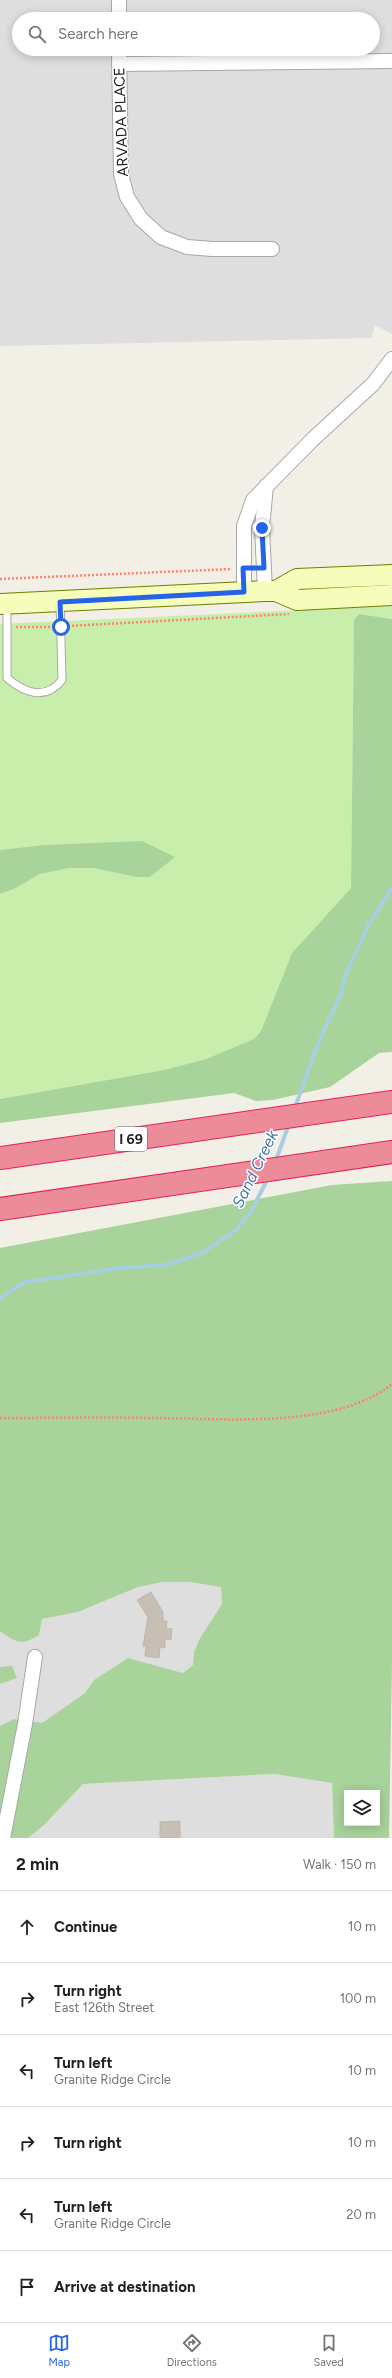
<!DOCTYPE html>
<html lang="en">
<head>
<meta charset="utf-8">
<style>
  body { margin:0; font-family:Figtree,sans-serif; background:#f2f2f2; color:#202124 }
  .controls { position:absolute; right:12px; bottom:12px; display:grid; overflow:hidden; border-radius:0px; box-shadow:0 2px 10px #0003 }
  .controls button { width:36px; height:36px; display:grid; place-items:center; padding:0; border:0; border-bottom:1px solid #e0e0e0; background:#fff; color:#202124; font:20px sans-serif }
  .stop { position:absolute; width:12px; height:12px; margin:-9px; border:3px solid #2563eb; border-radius:50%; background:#fff }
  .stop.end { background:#2563eb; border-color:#fff; box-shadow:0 1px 4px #0008 }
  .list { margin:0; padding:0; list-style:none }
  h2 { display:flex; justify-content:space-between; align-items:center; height:52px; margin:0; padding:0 16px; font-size:17px }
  h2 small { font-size:13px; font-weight:400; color:#757577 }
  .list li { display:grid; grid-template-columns:26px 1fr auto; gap:12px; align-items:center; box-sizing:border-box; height:72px; padding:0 16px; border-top:1px solid #e0e0e0 }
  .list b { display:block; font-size:15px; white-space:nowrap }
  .list p { margin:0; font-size:13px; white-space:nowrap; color:#757577 }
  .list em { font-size:13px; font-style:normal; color:#757577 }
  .icon { flex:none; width:22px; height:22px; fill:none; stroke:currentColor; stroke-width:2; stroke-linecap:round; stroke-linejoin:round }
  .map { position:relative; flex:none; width:392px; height:1838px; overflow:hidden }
  .search { position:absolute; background:#fff; box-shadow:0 2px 10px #0003; left:12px; right:12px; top:12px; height:44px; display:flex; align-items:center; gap:10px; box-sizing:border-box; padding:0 14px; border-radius:22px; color:#757577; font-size:15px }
  .sheet { height:484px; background:#fff }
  nav { display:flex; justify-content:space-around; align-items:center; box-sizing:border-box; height:56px; border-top:1px solid #e0e0e0; background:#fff; font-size:11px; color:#757577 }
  nav a { display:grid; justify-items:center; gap:2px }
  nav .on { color:#2563eb }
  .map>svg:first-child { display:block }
  .residential { fill:#dfdede; fill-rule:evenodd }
  .grass { fill:#c8eeac }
  .forest { fill:#a8d39a; fill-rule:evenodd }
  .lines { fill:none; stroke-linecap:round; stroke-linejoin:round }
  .stream { stroke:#a6d0e1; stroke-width:4 }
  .building { fill:#c7beb6; stroke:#c4b6a9 }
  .service-casing { stroke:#a8a8a8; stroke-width:9 }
  .minor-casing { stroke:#a8a8a8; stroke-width:16 }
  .secondary-casing { stroke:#6b8000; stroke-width:22 }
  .motorway-casing { stroke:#e42058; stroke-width:24 }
  .path { stroke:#ff836b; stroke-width:2.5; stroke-dasharray:2 2; stroke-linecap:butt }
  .service { stroke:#fff; stroke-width:7 }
  .minor { stroke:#fff; stroke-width:14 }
  .secondary { stroke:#f6fdba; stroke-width:20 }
  .motorway { stroke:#ec8c99; stroke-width:22 }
  .route { stroke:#2563eb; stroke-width:5 }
  .labels { text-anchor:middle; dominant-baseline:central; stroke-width:3; stroke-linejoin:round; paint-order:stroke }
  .shield { fill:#fff; stroke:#646464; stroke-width:1 }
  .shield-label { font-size:14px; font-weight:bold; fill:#212121 }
  .street-label { font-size:15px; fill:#212121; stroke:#fff }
  .water-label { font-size:16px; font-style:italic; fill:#4474af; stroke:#fff }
</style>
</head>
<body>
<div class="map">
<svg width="392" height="1838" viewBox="0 0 392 1838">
  <rect width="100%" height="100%" fill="#f2efe7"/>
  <g class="residential">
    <path d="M0,0h392v334l-17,-9 -4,13 -371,8zM19,19h354v30h-354z"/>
    <polygon points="163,1582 190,1582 221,1587 222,1604 200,1638 194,1652 193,1665 183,1673 128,1658 94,1680 85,1693 42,1723 14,1719 0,1726 0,1684 17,1677 0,1667 0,1631 14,1641 39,1635 42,1619 78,1612 138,1587"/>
    <polygon points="275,1774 332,1783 334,1838 28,1838 44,1825 83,1784"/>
  </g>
  <polygon class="grass" points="392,606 392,619 359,614 354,620 351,888 292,953 261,1031 254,1039 206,1059 164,1070 0,1099 0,894 16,888 40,874 69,868 93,868 136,877 150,877 0,850 0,624"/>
  <g class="forest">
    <polygon points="359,614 392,619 392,1052 379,1053 330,1087 273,1100 256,1101 234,1093 0,1123 0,1099 164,1070 206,1059 254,1039 261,1031 292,953 351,888 354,620"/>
    <polygon points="142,841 175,857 150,877 136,877 93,868 69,868 40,874 16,888 0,894 0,850 45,845"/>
    <path d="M392,1181v481l-3,176h-55l-2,-55 -57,-9 -192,10 -39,41 -16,13h-28v-112l14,-7 28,4 43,-30 9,-13 34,-22 55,15 10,-8 1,-13 6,-14 22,-34 -1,-17 -31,-5h-27l-25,5 -60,25 -36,7 -3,16c-18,11 -23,8 -39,-4v-383l332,-63zM347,1793h30v30h-30z"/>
    <polygon points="12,1666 17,1678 0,1684 0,1667"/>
  </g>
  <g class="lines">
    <g class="stream">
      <polyline points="294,1110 319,1041 339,999 349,967 369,924 392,888"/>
      <polyline points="275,1163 289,1124"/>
      <polyline points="0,1298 25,1282 120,1268 166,1265 202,1253 236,1230 252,1210 268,1178"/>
    </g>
  </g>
  <g class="building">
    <polygon points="151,1592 163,1612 163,1621 167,1621 166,1628 172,1629 171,1640 165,1639 165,1648 160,1647 159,1658 145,1656 146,1646 143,1646 148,1617 137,1600"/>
    <polygon points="180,1821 180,1838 160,1838 160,1822"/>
  </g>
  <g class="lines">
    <defs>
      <path id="service" d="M7,606v72c18,15 38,23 55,2l-2,-78"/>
      <g id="minor">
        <polyline points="119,0 119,19"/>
        <polyline points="119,49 121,174 127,197 141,219 161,237 187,247 212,249 272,249"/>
        <polyline points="119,64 392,61"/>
        <polyline points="265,591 262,528 266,486"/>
        <polyline points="244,592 244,526 253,500 313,439 373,384 392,359"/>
        <polyline points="3,1838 25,1724 35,1657"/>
      </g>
      <g id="secondary">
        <polyline points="276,591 297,579 392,575"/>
        <polyline points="0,604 265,591 276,591 297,600 392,595"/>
      </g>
      <g id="motorway">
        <polyline points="0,1158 392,1102"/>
        <polyline points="0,1209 392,1152"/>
      </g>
    </defs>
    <use href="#service" class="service-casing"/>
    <use href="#minor" class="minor-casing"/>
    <use href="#secondary" class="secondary-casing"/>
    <use href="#motorway" class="motorway-casing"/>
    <g class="path">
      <polyline points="0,579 232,569"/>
      <polyline points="68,626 289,614"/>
      <polyline points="16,627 51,627"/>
      <path d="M0,1418c50,0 101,-1 151,0 70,0 185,12 241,-34"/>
    </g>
    <use href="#service" class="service"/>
    <use href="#minor" class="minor"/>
    <use href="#secondary" class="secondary"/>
    <use href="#motorway" class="motorway"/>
  </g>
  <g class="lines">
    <polyline class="route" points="61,627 60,602 244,592 243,568 264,568 262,528"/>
  </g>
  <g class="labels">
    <rect class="shield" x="115" y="1127" width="32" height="24" rx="3"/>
    <g class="shield-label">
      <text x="131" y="1139">I 69</text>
    </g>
    <g class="street-label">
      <text transform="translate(121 122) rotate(-92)">ARVADA PLACE</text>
    </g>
    <g class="water-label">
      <text transform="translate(255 1169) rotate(-64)">Sand Creek</text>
    </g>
  </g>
</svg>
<div class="controls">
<button><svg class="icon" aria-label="layers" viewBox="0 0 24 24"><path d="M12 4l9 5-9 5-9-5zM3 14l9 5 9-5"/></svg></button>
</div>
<div class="stop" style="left:61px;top:627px"></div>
<div class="stop end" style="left:262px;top:528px"></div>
<div class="search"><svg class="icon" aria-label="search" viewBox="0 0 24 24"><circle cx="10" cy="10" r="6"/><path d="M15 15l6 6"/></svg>Search here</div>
</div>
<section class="sheet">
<h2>2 min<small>Walk · 150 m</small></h2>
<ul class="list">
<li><svg class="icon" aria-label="ahead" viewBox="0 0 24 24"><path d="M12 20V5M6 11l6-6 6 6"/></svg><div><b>Continue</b></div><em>10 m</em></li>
<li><svg class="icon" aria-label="right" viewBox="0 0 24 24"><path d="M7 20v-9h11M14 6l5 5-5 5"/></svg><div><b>Turn right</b><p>East 126th Street</p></div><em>100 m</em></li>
<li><svg class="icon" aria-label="left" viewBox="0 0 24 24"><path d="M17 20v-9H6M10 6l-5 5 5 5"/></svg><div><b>Turn left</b><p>Granite Ridge Circle</p></div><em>10 m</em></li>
<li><svg class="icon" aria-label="right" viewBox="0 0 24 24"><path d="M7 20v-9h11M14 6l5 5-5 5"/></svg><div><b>Turn right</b></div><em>10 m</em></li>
<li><svg class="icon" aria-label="left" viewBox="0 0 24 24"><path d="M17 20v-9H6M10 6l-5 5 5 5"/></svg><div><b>Turn left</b><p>Granite Ridge Circle</p></div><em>20 m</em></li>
<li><svg class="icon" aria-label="arrive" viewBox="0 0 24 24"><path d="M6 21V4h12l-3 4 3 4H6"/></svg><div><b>Arrive at destination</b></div></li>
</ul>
</section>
<nav>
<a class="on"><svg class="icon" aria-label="map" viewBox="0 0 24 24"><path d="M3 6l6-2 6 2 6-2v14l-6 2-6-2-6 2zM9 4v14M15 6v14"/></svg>Map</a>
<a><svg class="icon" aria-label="directions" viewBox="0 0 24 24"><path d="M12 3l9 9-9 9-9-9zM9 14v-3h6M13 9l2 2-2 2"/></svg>Directions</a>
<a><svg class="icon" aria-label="saved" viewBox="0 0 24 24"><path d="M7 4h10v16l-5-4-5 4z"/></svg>Saved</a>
</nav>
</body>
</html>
